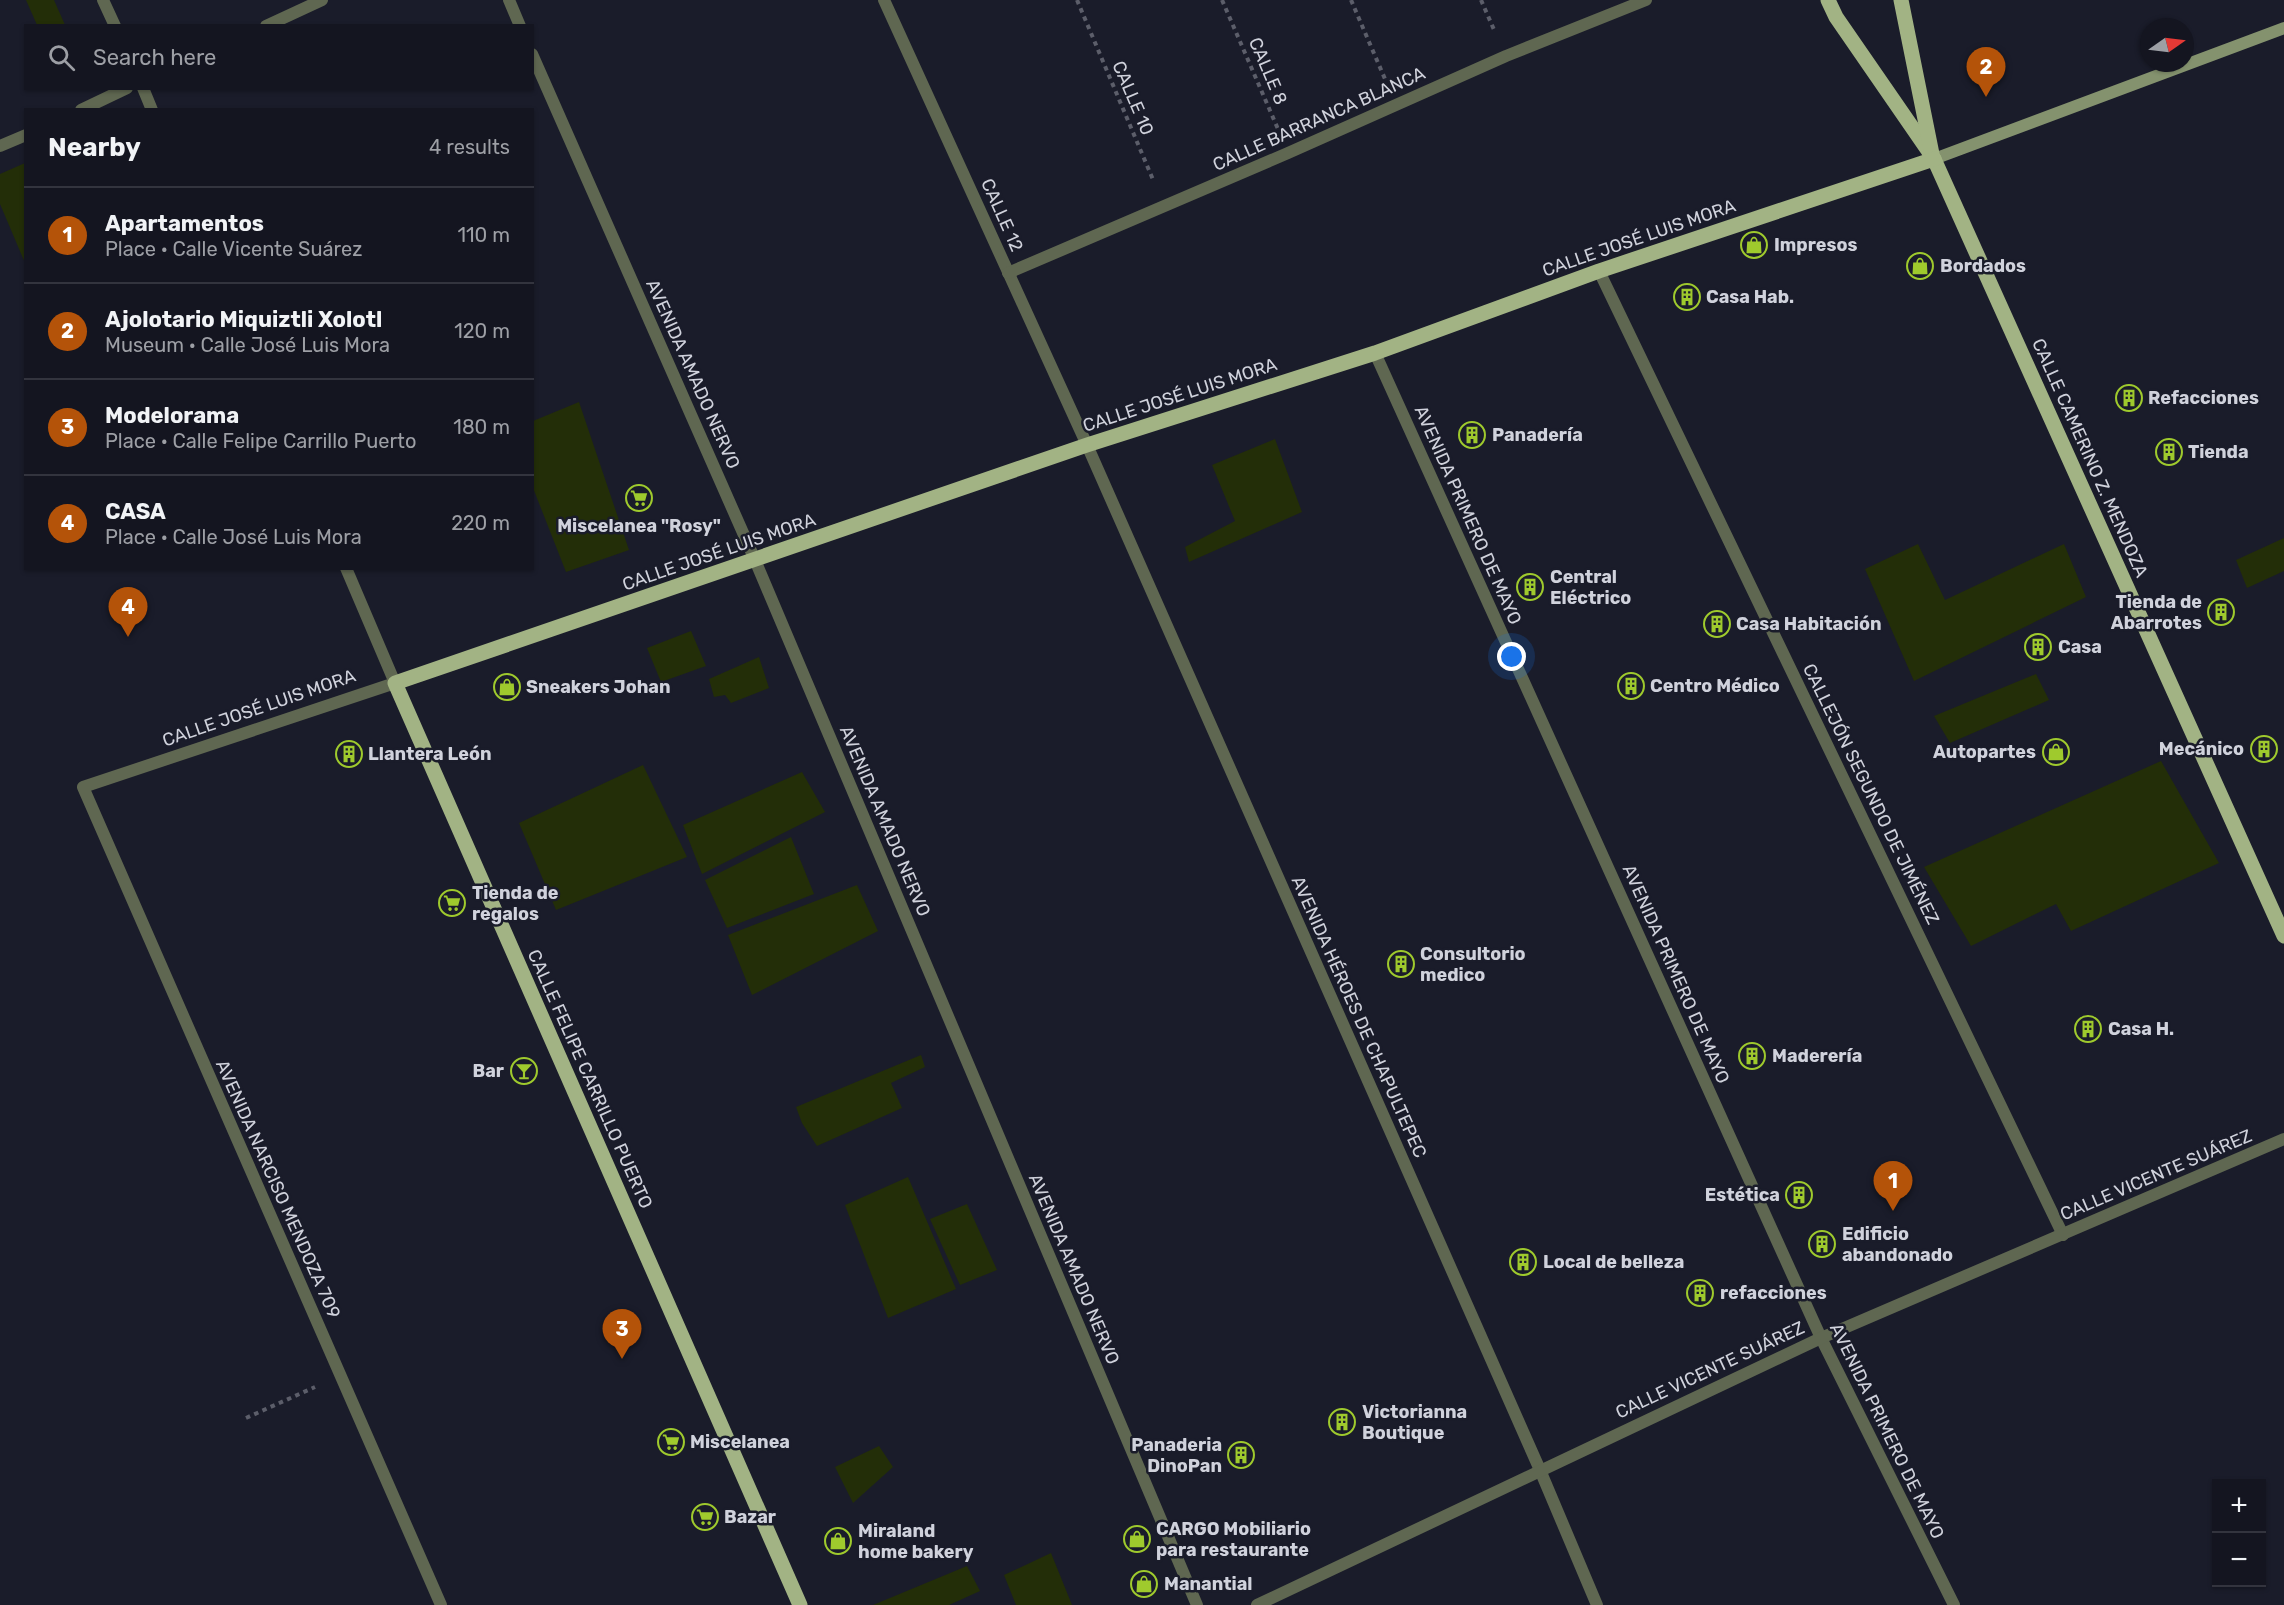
<!DOCTYPE html>
<html lang="en">
<head>
<meta charset="utf-8">
<style>
  body { margin:0; font-family:Rubik,sans-serif; background:#1d1e29; color:#f1f3f6 }
  .controls { position:absolute; right:18px; bottom:18px; display:grid; overflow:hidden; border-radius:0px; box-shadow:0 2px 4px #0004 }
  .controls button { width:54px; height:54px; display:grid; place-items:center; padding:0; border:0; border-bottom:2px solid #33343e; background:#141520; color:#f1f3f6; font:30px sans-serif }
  .compass { position:absolute; left:2140px; top:18px; width:54px; height:54px; border-radius:50%; background:#141520; box-shadow:0 2px 4px #0004; rotate:76deg }
  .you { position:absolute; left:1512px; top:657px; width:21px; height:21px; margin:-15px; border:4px solid #fff; border-radius:50%; background:#1a73e8; box-shadow:0 0 0 9px #1a73e833 }
  .badge { display:grid; place-items:center; width:39px; height:39px; border-radius:50%; background:#b45309; color:#fff; font-size:20px; font-weight:700 }
  .pin { position:absolute; translate:-50% -50px; filter:drop-shadow(0 2px 3px #0008) }
  .pin::after { content:''; position:absolute; top:32px; width:21px; height:18px; background:inherit; clip-path:polygon(0 0,100% 0,50% 100%) }
  .list { margin:0; padding:0; list-style:none }
  h2 { display:flex; justify-content:space-between; align-items:center; height:78px; margin:0; padding:0 24px; font-size:26px }
  h2 small { font-size:20px; font-weight:400; color:#9d9fa5 }
  .list li { display:grid; grid-template-columns:39px 1fr auto; gap:18px; align-items:center; box-sizing:border-box; height:96px; padding:0 24px; border-top:2px solid #33343e }
  .list b { display:block; font-size:22px; white-space:nowrap }
  .list p { margin:0; font-size:20px; white-space:nowrap; color:#9d9fa5 }
  .list em { font-size:20px; font-style:normal; color:#9d9fa5 }
  .icon { flex:none; width:33px; height:33px; fill:none; stroke:currentColor; stroke-width:2; stroke-linecap:round; stroke-linejoin:round }
  .map { position:relative; flex:none; width:2284px; height:1605px; overflow:hidden }
  .search { position:absolute; background:#141520; box-shadow:0 2px 4px #0004; left:24px; top:24px; width:510px; height:66px; display:flex; align-items:center; gap:15px; box-sizing:border-box; padding:0 21px; border-radius:0px; color:#9d9fa5; font-size:22px }
  .panel { position:absolute; background:#141520; box-shadow:0 2px 4px #0004; left:24px; top:108px; width:510px; height:462px; border-radius:0px }
  .map>svg:first-child { display:block }
  .green { fill:#232e08 }
  .lines { fill:none; stroke-linecap:round; stroke-linejoin:round }
  .path { stroke:#5c5e6a; stroke-width:4; stroke-dasharray:4.5 4.5; stroke-linecap:butt }
  .street { stroke:#5f6751; stroke-width:12 }
  .secondary { stroke:#84926e; stroke-width:12 }
  .primary { stroke:#a2b384; stroke-width:15 }
  .labels { text-anchor:middle; dominant-baseline:central; stroke-width:5; stroke-linejoin:round; paint-order:stroke }
  .street-label { font-size:18px; fill:#d0d2dc; stroke:#1a1c2a }
  .poi-label { font-size:18px; font-weight:bold; fill:#d0d2dc; stroke:#1a1c2a; text-anchor:start }
</style>
</head>
<body>
<div class="map">
<svg width="2284" height="1605" viewBox="0 0 2284 1605">
  <rect width="100%" height="100%" fill="#1a1c2a"/>
  <g class="green">
    <polygon points="26,0 54,0 65,25 37,25"/>
    <polygon points="25,163 25,263 0,204 0,174"/>
    <polygon points="579,402 629,550 566,572 533,488 533,421"/>
    <polygon points="1275,439 1302,512 1189,562 1185,547 1235,521 1212,465"/>
    <polygon points="2284,538 2284,571 2247,588 2236,560"/>
    <polygon points="1918,544 1945,600 2064,544 2086,597 1914,681 1865,569"/>
    <polygon points="691,631 706,666 661,682 647,648"/>
    <polygon points="759,657 769,688 731,703 725,695 714,697 709,679"/>
    <polygon points="2036,674 2049,700 1950,743 1934,716"/>
    <polygon points="2161,761 2219,863 2071,931 2056,904 1971,946 1924,867"/>
    <polygon points="643,765 687,857 556,910 519,823"/>
    <polygon points="802,772 825,812 702,874 683,825"/>
    <polygon points="791,837 814,894 727,928 705,880"/>
    <polygon points="857,885 878,931 752,995 728,935"/>
    <polygon points="921,1055 925,1067 891,1083 902,1108 817,1146 802,1123 796,1107"/>
    <polygon points="908,1177 956,1289 888,1318 845,1205"/>
    <polygon points="967,1204 997,1270 960,1285 930,1219"/>
    <polygon points="879,1446 893,1467 853,1503 835,1467"/>
    <polygon points="1051,1553 1072,1605 1016,1605 1004,1575"/>
    <polygon points="967,1566 980,1591 949,1605 873,1605"/>
  </g>
  <g class="lines">
    <g class="path">
      <polyline points="1077,0 1154,182"/>
      <polyline points="1222,0 1278,129"/>
      <polyline points="1351,0 1385,79"/>
      <polyline points="1481,0 1495,32"/>
      <polyline points="246,1418 315,1387"/>
    </g>
    <g class="street">
      <polyline points="103,0 115,26"/>
      <polyline points="509,0 520,26"/>
      <polyline points="884,0 1087,445 1540,1470 1597,1605"/>
      <polyline points="266,26 322,0"/>
      <polyline points="532,54 755,560 1197,1605"/>
      <polyline points="143,88 152,110"/>
      <polyline points="81,110 127,88"/>
      <polyline points="0,146 26,135"/>
      <polyline points="1599,271 2063,1235"/>
      <polyline points="1008,273 1288,153 1506,56 1646,0"/>
      <polyline points="1375,353 1821,1338 1954,1605"/>
      <polyline points="346,568 395,683 83,787 441,1605"/>
      <polyline points="1257,1605 1821,1338 2284,1139"/>
    </g>
    <polyline class="secondary" points="1934,159 2284,28"/>
    <g class="primary">
      <polyline points="1828,0 1836,17 1934,159 2284,936"/>
      <polyline points="1901,0 1932,154"/>
      <polyline points="800,1605 395,683 1087,445 1375,353 1599,271 1934,159"/>
    </g>
  </g>
  <defs>
    <symbol id="shop-ring" viewBox="-11 -11 22 22"><circle r="9.5" fill="#1a1c2a" stroke="#9fca2d" stroke-width="1.5"/><path d="M-5-2.5h2.3a2.7 3.5 0 0 1 5.4 0H5L5.5 6h-11ZM-1.5-2.5h3a1.5 2.3 0 0 0-3 0Z" fill="#9fca2d"/></symbol>
    <symbol id="building-ring" viewBox="-11 -11 22 22"><circle r="9.5" fill="#1a1c2a" stroke="#9fca2d" stroke-width="1.5"/><path d="M-4-6H4V6H1V3H-1V6H-4ZM-2.5-4.3h1.7v1.8h-1.7ZM.8-4.3h1.7v1.8H.8ZM-2.5-1h1.7V.8h-1.7ZM.8-1h1.7V.8H.8Z" fill="#9fca2d"/></symbol>
    <symbol id="supermarket-ring" viewBox="-11 -11 22 22"><circle r="9.5" fill="#1a1c2a" stroke="#9fca2d" stroke-width="1.5"/><path d="M-6-5.5h2.5l.6 2H6L4.5 2H-2.5L-4.4-4H-6ZM-1.5 3.2a1.3 1.3 0 1 0 .1 0ZM3 3.2a1.3 1.3 0 1 0 .1 0Z" fill="#9fca2d"/></symbol>
    <symbol id="bar-ring" viewBox="-11 -11 22 22"><circle r="9.5" fill="#1a1c2a" stroke="#9fca2d" stroke-width="1.5"/><path d="M-6-5H6L.8 .8V4.5H3.5V6h-7V4.5H-.8V.8Z" fill="#9fca2d"/></symbol>
  </defs>
  <g fill-rule="evenodd">
    <use href="#shop-ring" x="1739" y="230" width="30" height="30"/>
    <use href="#shop-ring" x="1905" y="251" width="30" height="30"/>
    <use href="#building-ring" x="1672" y="282" width="30" height="30"/>
    <use href="#building-ring" x="2114" y="383" width="30" height="30"/>
    <use href="#building-ring" x="1457" y="420" width="30" height="30"/>
    <use href="#building-ring" x="2154" y="437" width="30" height="30"/>
    <use href="#supermarket-ring" x="624" y="483" width="30" height="30"/>
    <use href="#building-ring" x="1515" y="572" width="30" height="30"/>
    <use href="#building-ring" x="2206" y="597" width="30" height="30"/>
    <use href="#building-ring" x="1702" y="609" width="30" height="30"/>
    <use href="#building-ring" x="2023" y="632" width="30" height="30"/>
    <use href="#building-ring" x="1616" y="671" width="30" height="30"/>
    <use href="#shop-ring" x="492" y="672" width="30" height="30"/>
    <use href="#building-ring" x="2249" y="734" width="30" height="30"/>
    <use href="#shop-ring" x="2041" y="737" width="30" height="30"/>
    <use href="#building-ring" x="334" y="739" width="30" height="30"/>
    <use href="#supermarket-ring" x="437" y="888" width="30" height="30"/>
    <use href="#building-ring" x="1386" y="949" width="30" height="30"/>
    <use href="#building-ring" x="2073" y="1014" width="30" height="30"/>
    <use href="#building-ring" x="1737" y="1041" width="30" height="30"/>
    <use href="#bar-ring" x="509" y="1056" width="30" height="30"/>
    <use href="#building-ring" x="1784" y="1180" width="30" height="30"/>
    <use href="#building-ring" x="1807" y="1229" width="30" height="30"/>
    <use href="#building-ring" x="1508" y="1247" width="30" height="30"/>
    <use href="#building-ring" x="1685" y="1278" width="30" height="30"/>
    <use href="#building-ring" x="1327" y="1407" width="30" height="30"/>
    <use href="#supermarket-ring" x="656" y="1427" width="30" height="30"/>
    <use href="#building-ring" x="1226" y="1440" width="30" height="30"/>
    <use href="#supermarket-ring" x="690" y="1502" width="30" height="30"/>
    <use href="#shop-ring" x="1122" y="1524" width="30" height="30"/>
    <use href="#shop-ring" x="823" y="1526" width="30" height="30"/>
    <use href="#shop-ring" x="1129" y="1569" width="30" height="30"/>
  </g>
  <g class="labels">
    <g class="street-label">
      <text transform="translate(1268 71) rotate(67)">CALLE 8</text>
      <text transform="translate(1133 98) rotate(67)">CALLE 10</text>
      <text transform="translate(1319 119) rotate(-24)">CALLE BARRANCA BLANCA</text>
      <text transform="translate(1002 215) rotate(66)">CALLE 12</text>
      <text transform="translate(1639 238) rotate(-19)">CALLE JOSÉ LUIS MORA</text>
      <text transform="translate(693 374) rotate(66)">AVENIDA AMADO NERVO</text>
      <text transform="translate(1180 395) rotate(-18)">CALLE JOSÉ LUIS MORA</text>
      <text transform="translate(2090 458) rotate(66)">CALLE CAMERINO Z. MENDOZA</text>
      <text transform="translate(1468 515) rotate(66)">AVENIDA PRIMERO DE MAYO</text>
      <text transform="translate(719 552) rotate(-19)">CALLE JOSÉ LUIS MORA</text>
      <text transform="translate(259 708) rotate(-19)">CALLE JOSÉ LUIS MORA</text>
      <text transform="translate(1871 794) rotate(64)">CALLEJÓN SEGUNDO DE JIMÉNEZ</text>
      <text transform="translate(885 821) rotate(67)">AVENIDA AMADO NERVO</text>
      <text transform="translate(1676 974) rotate(66)">AVENIDA PRIMERO DE MAYO</text>
      <text transform="translate(1359 1017) rotate(66)">AVENIDA HÉROES DE CHAPULTEPEC</text>
      <text transform="translate(590 1079) rotate(66)">CALLE FELIPE CARRILLO PUERTO</text>
      <text transform="translate(2156 1175) rotate(-23)">CALLE VICENTE SUÁREZ</text>
      <text transform="translate(278 1189) rotate(66)">AVENIDA NARCISO MENDOZA 709</text>
      <text transform="translate(1074 1269) rotate(67)">AVENIDA AMADO NERVO</text>
      <text transform="translate(1710 1370) rotate(-25)">CALLE VICENTE SUÁREZ</text>
      <text transform="translate(1887 1431) rotate(64)">AVENIDA PRIMERO DE MAYO</text>
    </g>
    <g class="poi-label">
      <text x="1774" y="245">Impresos</text>
      <text x="1940" y="266">Bordados</text>
      <text x="1706" y="297">Casa Hab.</text>
      <text x="2148" y="398">Refacciones</text>
      <text x="1492" y="435">Panadería</text>
      <text x="2188" y="452">Tienda</text>
      <text x="639" y="526" text-anchor="middle">Miscelanea "Rosy"</text>
      <text x="1550" y="577">Central<tspan x="1550" dy="21">Eléctrico</tspan></text>
      <text x="2202" y="602" text-anchor="end">Tienda de<tspan x="2202" dy="21">Abarrotes</tspan></text>
      <text x="1736" y="624">Casa Habitación</text>
      <text x="2058" y="647">Casa</text>
      <text x="1650" y="686">Centro Médico</text>
      <text x="526" y="687">Sneakers Johan</text>
      <text x="2244" y="749" text-anchor="end">Mecánico</text>
      <text x="2036" y="752" text-anchor="end">Autopartes</text>
      <text x="368" y="754">Llantera León</text>
      <text x="472" y="893">Tienda de<tspan x="472" dy="21">regalos</tspan></text>
      <text x="1420" y="954">Consultorio<tspan x="1420" dy="21">medico</tspan></text>
      <text x="2108" y="1029">Casa H.</text>
      <text x="1772" y="1056">Maderería</text>
      <text x="504" y="1071" text-anchor="end">Bar</text>
      <text x="1780" y="1195" text-anchor="end">Estética</text>
      <text x="1842" y="1234">Edificio<tspan x="1842" dy="21">abandonado</tspan></text>
      <text x="1543" y="1262">Local de belleza</text>
      <text x="1720" y="1293">refacciones</text>
      <text x="1362" y="1412">Victorianna<tspan x="1362" dy="21">Boutique</tspan></text>
      <text x="690" y="1442">Miscelanea</text>
      <text x="1222" y="1445" text-anchor="end">Panaderia<tspan x="1222" dy="21">DinoPan</tspan></text>
      <text x="724" y="1517">Bazar</text>
      <text x="1156" y="1529">CARGO Mobiliario<tspan x="1156" dy="21">para restaurante</tspan></text>
      <text x="858" y="1531">Miraland<tspan x="858" dy="21">home bakery</tspan></text>
      <text x="1164" y="1584">Manantial</text>
    </g>
  </g>
</svg>
<div class="controls">
<button>+</button>
<button>−</button>
</div>
<svg class="compass" viewBox="-18 -18 36 36"><path d="M0-13l5 13h-10z" fill="#e53935"/><path d="M0 13l5-13h-10z" fill="#9d9fa5"/></svg>
<div class="you"></div>
<div class="pin badge" style="left:1893px;top:1211px">1</div>
<div class="pin badge" style="left:1986px;top:97px">2</div>
<div class="pin badge" style="left:622px;top:1359px">3</div>
<div class="pin badge" style="left:128px;top:637px">4</div>
<div class="search"><svg class="icon" aria-label="search" viewBox="0 0 24 24"><circle cx="10" cy="10" r="6"/><path d="M15 15l6 6"/></svg>Search here</div>
<section class="panel">
<h2>Nearby<small>4 results</small></h2>
<ul class="list">
<li><span class="badge">1</span><div><b>Apartamentos</b><p>Place · Calle Vicente Suárez</p></div><em>110 m</em></li>
<li><span class="badge">2</span><div><b>Ajolotario Miquiztli Xolotl</b><p>Museum · Calle José Luis Mora</p></div><em>120 m</em></li>
<li><span class="badge">3</span><div><b>Modelorama</b><p>Place · Calle Felipe Carrillo Puerto</p></div><em>180 m</em></li>
<li><span class="badge">4</span><div><b>CASA</b><p>Place · Calle José Luis Mora</p></div><em>220 m</em></li>
</ul>
</section>
</div>
</body>
</html>
